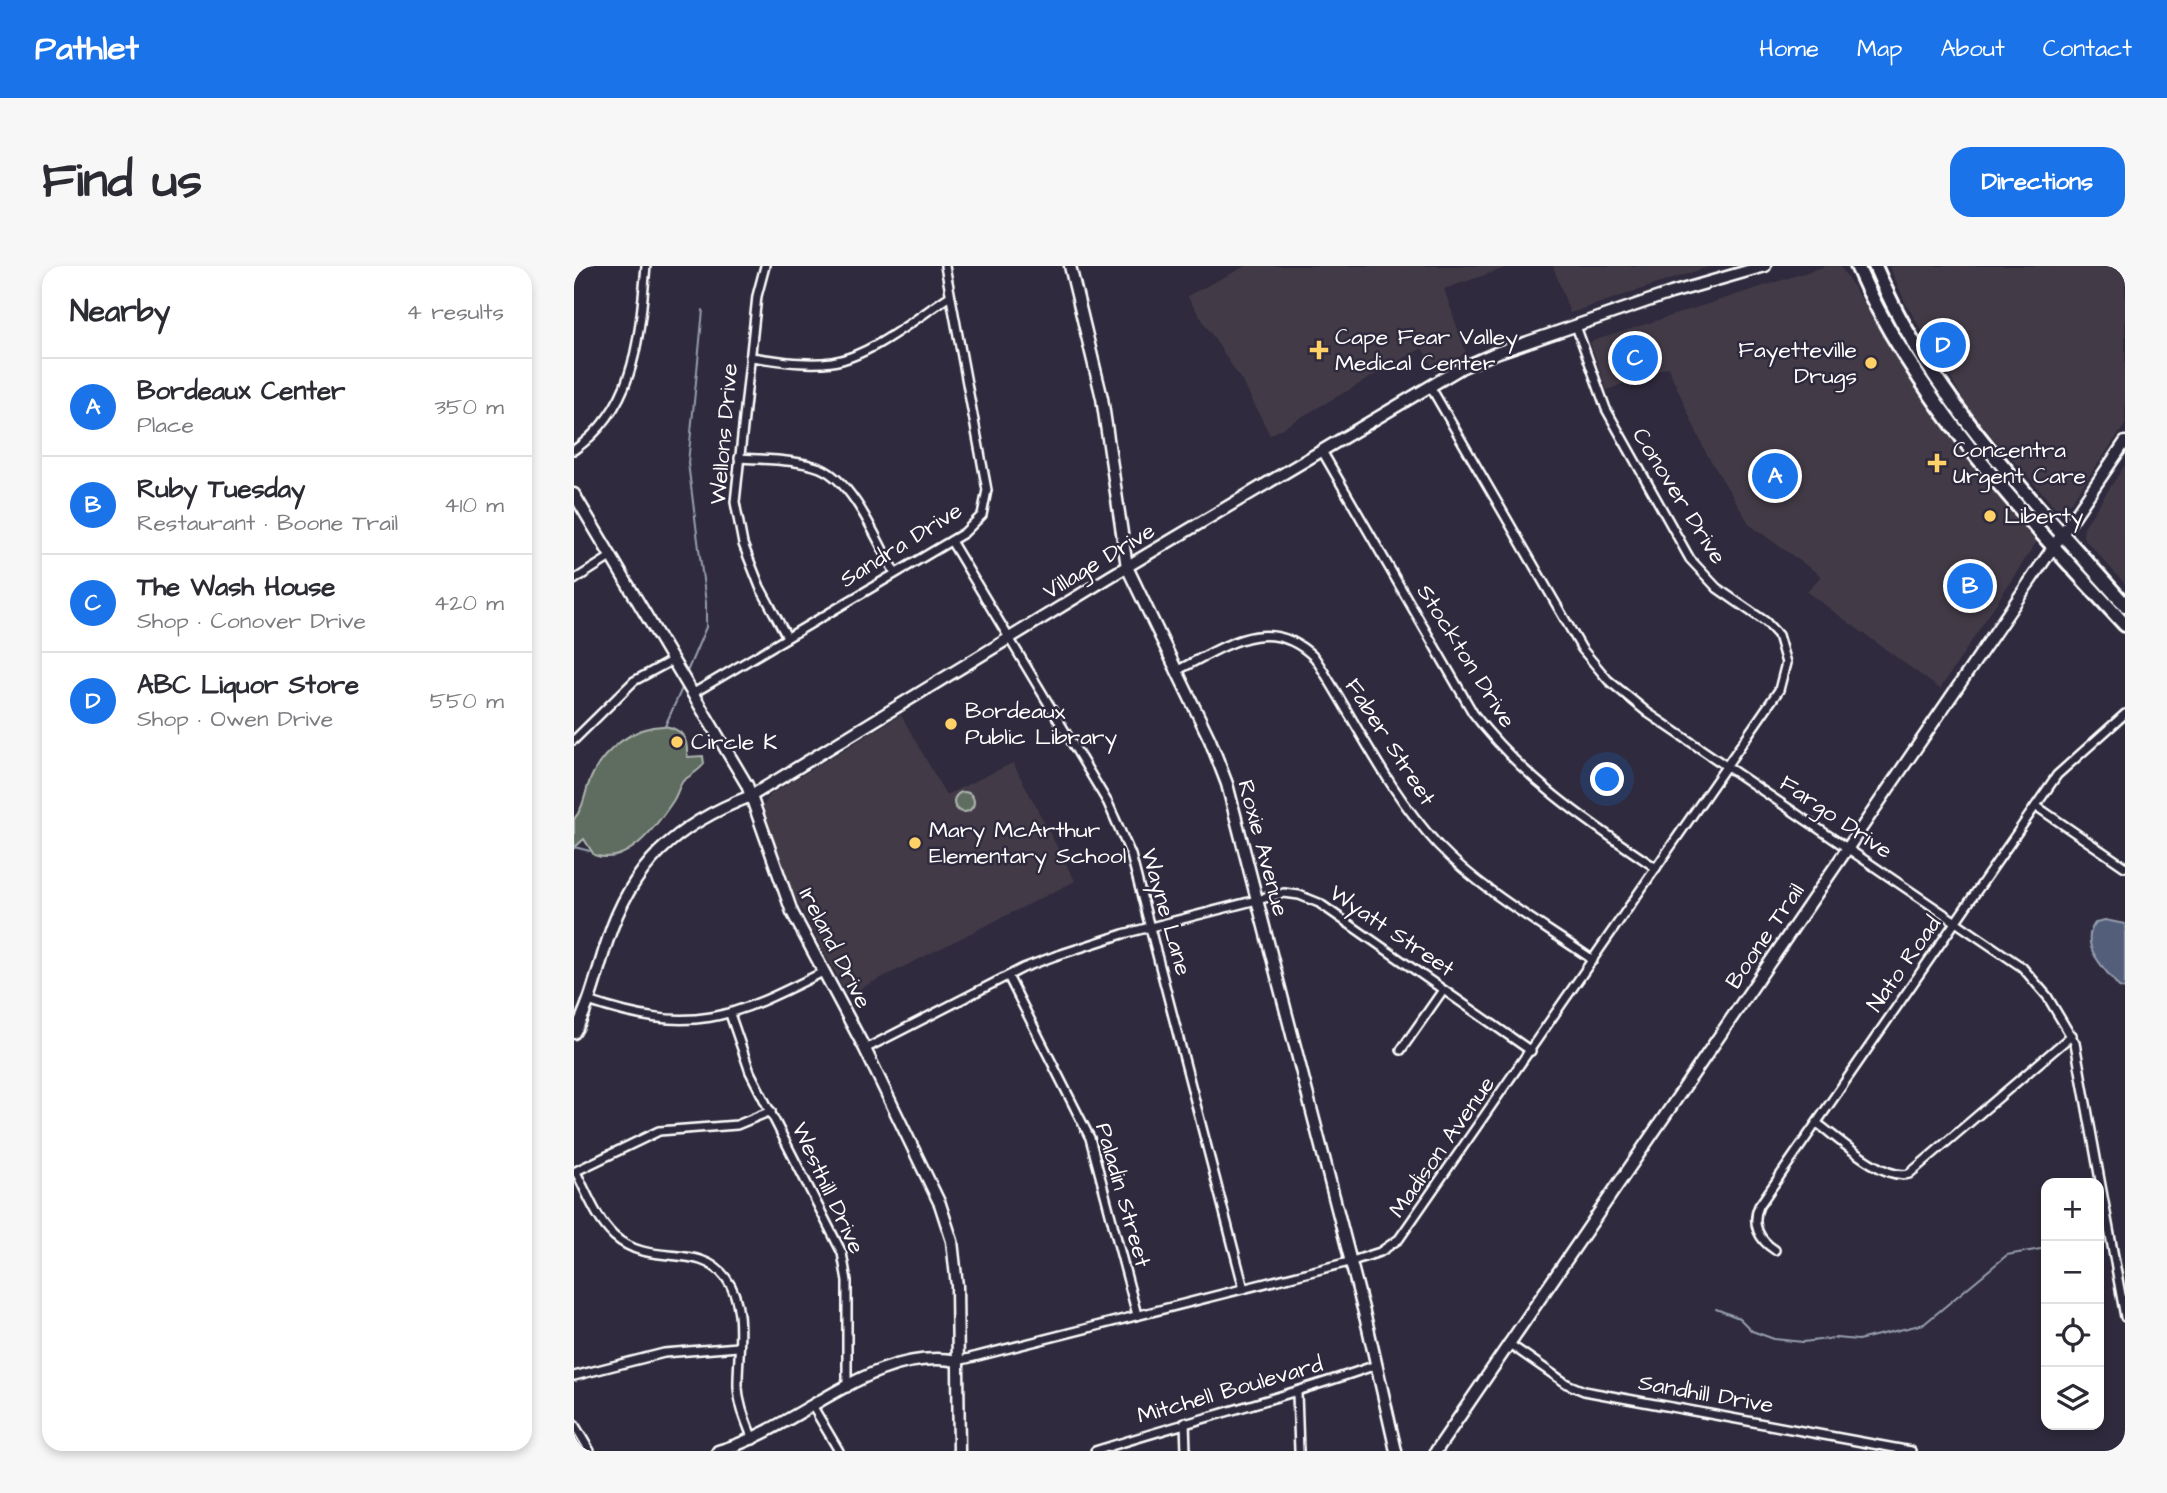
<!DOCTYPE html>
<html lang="en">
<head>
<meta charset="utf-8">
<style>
  body { margin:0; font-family:"Architects Daughter",sans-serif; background:#f7f7f7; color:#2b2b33 }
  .controls { position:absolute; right:21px; bottom:21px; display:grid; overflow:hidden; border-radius:14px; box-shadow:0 4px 10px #0003 }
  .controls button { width:63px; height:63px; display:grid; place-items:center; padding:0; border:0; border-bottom:2px solid #e1e1e2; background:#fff; color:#2b2b33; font:35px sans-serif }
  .you { position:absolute; left:1034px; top:514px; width:24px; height:24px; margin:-18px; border:5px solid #fff; border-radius:50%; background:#1a73e8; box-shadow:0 0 0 10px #1a73e833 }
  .badge { display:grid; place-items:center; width:46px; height:46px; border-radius:50%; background:#1a73e8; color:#fff; font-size:23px; font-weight:700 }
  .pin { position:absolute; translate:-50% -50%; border:4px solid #fff; box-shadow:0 2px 7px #0006 }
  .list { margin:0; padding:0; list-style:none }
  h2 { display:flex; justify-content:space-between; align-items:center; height:91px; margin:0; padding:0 28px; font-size:30px }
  h2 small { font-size:23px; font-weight:400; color:#7c7c81 }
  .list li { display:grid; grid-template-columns:46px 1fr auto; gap:21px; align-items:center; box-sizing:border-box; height:98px; padding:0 28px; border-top:2px solid #e1e1e2 }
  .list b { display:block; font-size:26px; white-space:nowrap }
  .list p { margin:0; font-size:23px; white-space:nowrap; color:#7c7c81 }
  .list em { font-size:23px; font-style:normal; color:#7c7c81 }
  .icon { flex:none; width:38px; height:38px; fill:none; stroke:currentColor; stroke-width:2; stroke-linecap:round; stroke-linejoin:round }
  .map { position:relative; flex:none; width:1551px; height:1185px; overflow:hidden; border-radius:21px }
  header { display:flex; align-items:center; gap:42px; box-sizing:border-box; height:98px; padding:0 35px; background:#1a73e8; color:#fff }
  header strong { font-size:33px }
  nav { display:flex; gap:38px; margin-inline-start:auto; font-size:24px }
  .intro { display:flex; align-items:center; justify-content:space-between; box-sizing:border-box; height:168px; padding:0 42px }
  h1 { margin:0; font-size:49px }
  .button { padding:18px 32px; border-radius:21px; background:#1a73e8; color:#fff; font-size:24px; font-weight:700 }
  main { display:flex; gap:42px; padding:0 42px }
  aside { flex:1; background:#fff; border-radius:21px; box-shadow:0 4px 10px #0003 }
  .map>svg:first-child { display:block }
  .built { fill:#433a47 }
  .green { fill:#5f6c61; stroke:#afb6b0; stroke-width:2 }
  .water { fill:#525e7a; stroke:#979eaf; stroke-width:2 }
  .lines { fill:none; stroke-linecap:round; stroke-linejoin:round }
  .stream { stroke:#979eaf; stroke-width:2 }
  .street-casing { stroke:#fff; stroke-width:12 }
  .secondary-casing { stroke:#fff; stroke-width:15 }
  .highway-casing { stroke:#fff; stroke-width:18 }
  .street { stroke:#2f2a3d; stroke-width:7 }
  .secondary { stroke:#2f2a3d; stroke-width:10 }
  .highway { stroke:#2f2a3d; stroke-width:12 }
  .poi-dot { fill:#ffd166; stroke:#2f2a3d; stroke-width:2.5 }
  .labels { text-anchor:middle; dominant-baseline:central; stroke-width:5; stroke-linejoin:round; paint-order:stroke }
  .poi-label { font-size:23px; fill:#fff; stroke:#2f2a3d; text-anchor:start }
  .street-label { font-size:23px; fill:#fff; stroke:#2f2a3d }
</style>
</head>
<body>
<header>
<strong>Pathlet</strong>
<nav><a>Home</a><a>Map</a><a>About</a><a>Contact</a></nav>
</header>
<div class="intro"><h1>Find us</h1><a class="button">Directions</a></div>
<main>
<aside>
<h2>Nearby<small>4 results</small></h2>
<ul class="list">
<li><span class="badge">A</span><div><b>Bordeaux Center</b><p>Place</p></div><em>350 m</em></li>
<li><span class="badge">B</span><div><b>Ruby Tuesday</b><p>Restaurant · Boone Trail</p></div><em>410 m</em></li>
<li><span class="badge">C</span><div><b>The Wash House</b><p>Shop · Conover Drive</p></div><em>420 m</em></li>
<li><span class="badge">D</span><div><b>ABC Liquor Store</b><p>Shop · Owen Drive</p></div><em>550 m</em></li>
</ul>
</aside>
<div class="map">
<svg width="1551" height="1185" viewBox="0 0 1551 1185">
  <rect width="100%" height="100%" fill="#2f2a3d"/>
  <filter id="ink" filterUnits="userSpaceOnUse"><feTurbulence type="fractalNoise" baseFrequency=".0143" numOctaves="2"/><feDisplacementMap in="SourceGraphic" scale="14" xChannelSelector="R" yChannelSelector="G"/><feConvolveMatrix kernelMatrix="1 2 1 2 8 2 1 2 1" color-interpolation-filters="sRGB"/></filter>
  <g filter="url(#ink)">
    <g class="built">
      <polygon points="672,0 937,0 870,23 892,87 861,105 848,82 696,169 671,120 613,30"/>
      <polygon points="979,0 1137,0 996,47"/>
      <polygon points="1252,0 1266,0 1356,142 1465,272 1366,423 1233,326 1247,310 1176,259 1131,185 1094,101 1033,124 1016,76"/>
      <polygon points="1315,0 1551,0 1551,159 1498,235 1489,241 1481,241 1398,148 1332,38"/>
      <polygon points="1551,199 1551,318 1509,271 1510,261"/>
      <polygon points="327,449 372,529 439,497 501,615 273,729 212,614 189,540 197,528"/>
    </g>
    <g class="green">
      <path d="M91,460c19,4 23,13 22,31l16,-1 1,8c-6,8 -14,11 -21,17 -4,5 -6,14 -10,20 -16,24 -45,66 -79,54l-10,-16 -10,9v-29c11,-13 10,-26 17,-41 12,-28 44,-53 74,-52z"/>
      <circle cx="390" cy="536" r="10"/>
    </g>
    <path class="water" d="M1531,654l20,4v65l-6,-2c-14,-18 -42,-42 -23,-65z"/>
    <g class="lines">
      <g class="stream">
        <polyline points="112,408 132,361 132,337 114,197 129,44"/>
        <polyline points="91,460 109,420"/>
        <polyline points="0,581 16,585"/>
        <polyline points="1525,973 1533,971"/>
        <polyline points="1142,1043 1165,1052 1178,1065 1200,1073 1229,1076 1262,1072 1284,1074 1350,1058 1433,989 1472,982"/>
      </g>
      <defs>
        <g id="street">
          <polyline points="191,0 183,30 161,236 169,278 186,321 213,371"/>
          <path d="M176,91c26,3 55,9 82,5 39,-6 85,-45 118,-66"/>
          <polyline points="856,120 1008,383 1034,414 1074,447 1448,701 1473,730 1501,777 1551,1051"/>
          <path d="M0,184c63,-44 65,-114 72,-184"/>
          <path d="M748,185l151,262c50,66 115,109 183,155"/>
          <path d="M165,192c25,2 57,1 81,10 34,14 57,73 75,105"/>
          <polyline points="377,275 534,537 557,589 670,1023"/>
          <polyline points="0,314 38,290"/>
          <path d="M604,404c46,-23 91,-58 137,-12 41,63 71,131 123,187 44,46 103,79 155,115"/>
          <polyline points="118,428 390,267 408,249 413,224 371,0"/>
          <polyline points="0,474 60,415 99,394"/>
          <polyline points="1462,540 1551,601"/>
          <polyline points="434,710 516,872 563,1049"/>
          <path d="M14,735c104,35 142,18 235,-29"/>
          <polyline points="156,748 176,806 268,987 273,1015 273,1122"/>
          <polyline points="291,783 449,702 481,690 549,668 710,627 725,629 745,637 957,785"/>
          <polyline points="827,784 869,724"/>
          <path d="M1243,857c22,16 66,58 92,51l163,-139"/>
          <polyline points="0,906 85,865 163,859 197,845"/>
          <path d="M2,906c11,21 20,47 38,64 37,33 84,5 112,42 22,29 11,76 12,110 1,19 9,35 15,52"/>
          <path d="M1201,984c-16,-10 -24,-26 -16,-44l298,-431 68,-61"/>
          <polyline points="934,1077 993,1118 1010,1125 1337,1185"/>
          <polyline points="384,1095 775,996 806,986 825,973 1205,424 1212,397 1204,369 1192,356 1143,322 1116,293 1032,143 1002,60"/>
          <polyline points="0,1110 90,1087 164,1081"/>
          <polyline points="723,1127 725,1185"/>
          <polyline points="239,1141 265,1185"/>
          <polyline points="611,1156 612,1185"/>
          <polyline points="0,1158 16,1185"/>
          <path d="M521,1185c94,-30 189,-53 281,-86"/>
        </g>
        <g id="secondary">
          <polyline points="496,0 528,132 553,301 636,474 653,518 794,1062 822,1185"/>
          <polyline points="0,228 173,519 218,646 291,783 366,938 378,975 383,1020 385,1185"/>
          <path d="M0,767c16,-27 23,-61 33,-91 24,-77 70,-118 144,-146l360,-220 350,-208 32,-14 178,-61 94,-27"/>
          <path d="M144,1185c81,-22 153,-106 240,-90"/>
          <polyline points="862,1185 1551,176"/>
        </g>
        <g id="highway">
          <path d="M1283,0c57,132 171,254 268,359"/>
          <path d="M1301,0c54,130 158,234 250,339"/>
        </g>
      </defs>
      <use href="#street" class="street-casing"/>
      <use href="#secondary" class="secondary-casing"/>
      <use href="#highway" class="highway-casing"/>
      <use href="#street" class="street"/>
      <use href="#secondary" class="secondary"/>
      <use href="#highway" class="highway"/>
    </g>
  </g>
  <g class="poi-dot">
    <path d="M741.5 73.5h7v7h7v7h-7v7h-7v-7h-7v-7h7z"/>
    <circle cx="1297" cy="97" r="7"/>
    <path d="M1359.5 186.5h7v7h7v7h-7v7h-7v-7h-7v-7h7z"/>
    <circle cx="1416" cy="250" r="7"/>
    <circle cx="377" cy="458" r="7"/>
    <circle cx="103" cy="476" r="7"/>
    <circle cx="341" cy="577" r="7"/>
  </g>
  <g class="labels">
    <g class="poi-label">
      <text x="761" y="71">Cape Fear Valley<tspan x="761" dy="26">Medical Center</tspan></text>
      <text x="1283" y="84" text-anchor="end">Fayetteville<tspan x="1283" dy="26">Drugs</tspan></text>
      <text x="1379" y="184">Concentra<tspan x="1379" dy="26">Urgent Care</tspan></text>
      <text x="1430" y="250">Liberty</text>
      <text x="391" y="445">Bordeaux<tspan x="391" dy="26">Public Library</tspan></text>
      <text x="117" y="476">Circle K</text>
      <text x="355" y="564">Mary McArthur<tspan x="355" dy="26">Elementary School</tspan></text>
    </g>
    <g class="street-label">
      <text transform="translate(150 168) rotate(-85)">Wellons Drive</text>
      <text transform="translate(1105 230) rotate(58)">Conover Drive</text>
      <text transform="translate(327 279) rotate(-32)">Sandra Drive</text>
      <text transform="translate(525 295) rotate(-31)">Village Drive</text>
      <text transform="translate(892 390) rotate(58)">Stockton Drive</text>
      <text transform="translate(816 476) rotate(57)">Faber Street</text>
      <text transform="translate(1262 551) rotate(34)">Fargo Drive</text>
      <text transform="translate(689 582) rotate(75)">Roxie Avenue</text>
      <text transform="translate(592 646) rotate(74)">Wayne Lane</text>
      <text transform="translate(818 665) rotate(34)">Wyatt Street</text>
      <text transform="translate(1191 670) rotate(-56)">Boone Trail</text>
      <text transform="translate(261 682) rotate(63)">Ireland Drive</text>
      <text transform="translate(1330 698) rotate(-55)">Nato Road</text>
      <text transform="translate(868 881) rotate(-55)">Madison Avenue</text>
      <text transform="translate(254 922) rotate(65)">Westhill Drive</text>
      <text transform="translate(549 929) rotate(74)">Paladin Street</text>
      <text transform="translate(656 1124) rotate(-16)">Mitchell Boulevard</text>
      <text transform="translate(1132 1128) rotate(10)">Sandhill Drive</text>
    </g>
  </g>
</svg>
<div class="controls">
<button>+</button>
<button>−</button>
<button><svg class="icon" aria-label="locate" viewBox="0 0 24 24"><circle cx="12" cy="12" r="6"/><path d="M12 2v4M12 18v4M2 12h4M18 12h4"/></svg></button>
<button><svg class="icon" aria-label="layers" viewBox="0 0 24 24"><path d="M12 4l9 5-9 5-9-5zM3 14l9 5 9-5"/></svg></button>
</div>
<div class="you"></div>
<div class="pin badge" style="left:1201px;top:210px">A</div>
<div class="pin badge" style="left:1396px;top:320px">B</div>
<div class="pin badge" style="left:1061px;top:92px">C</div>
<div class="pin badge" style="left:1369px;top:79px">D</div>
</div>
</main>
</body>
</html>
